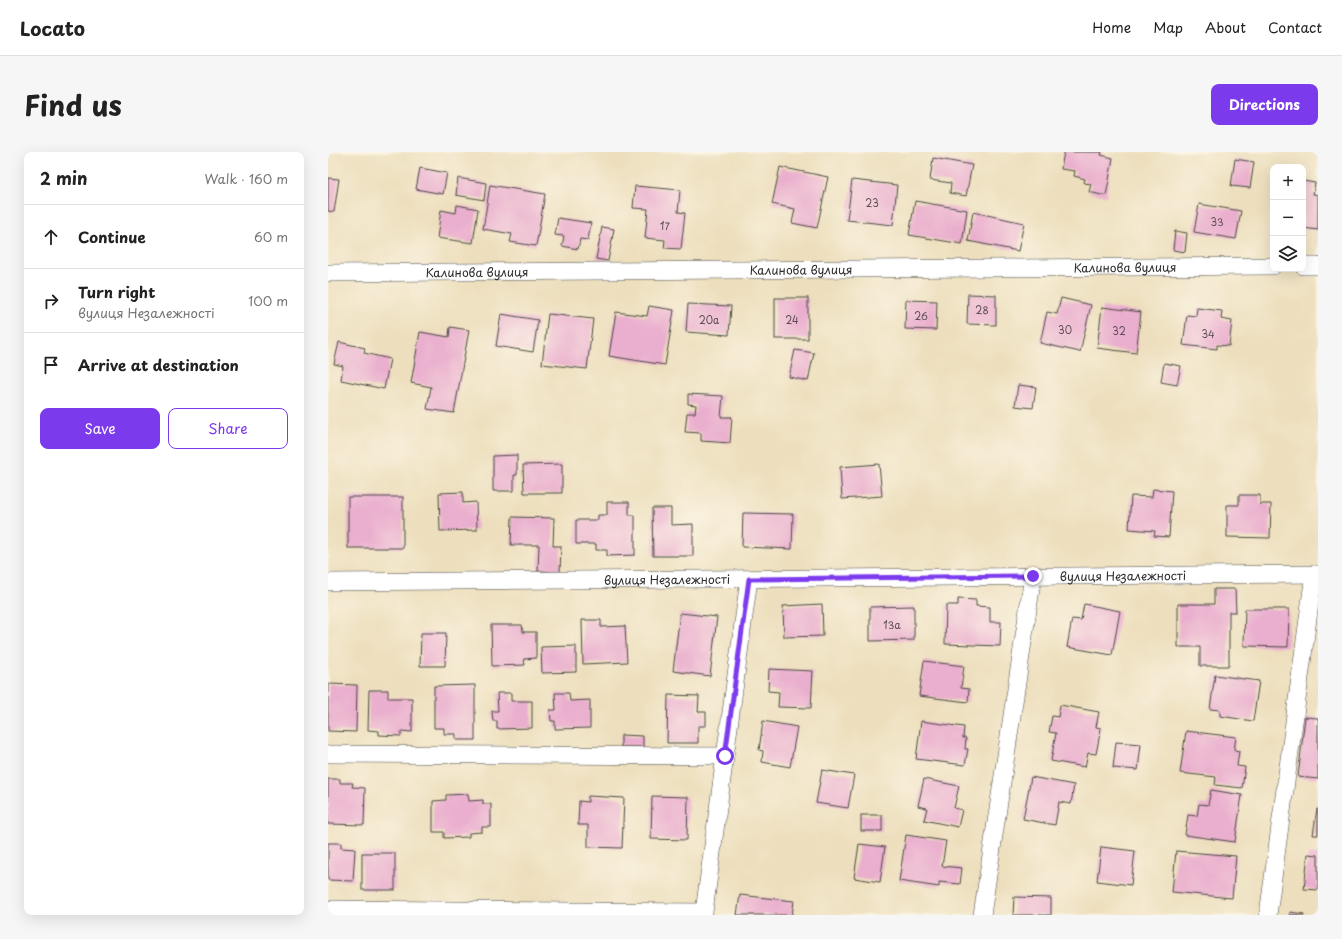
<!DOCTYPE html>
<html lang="en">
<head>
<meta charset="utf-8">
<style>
  body { margin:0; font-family:"Playpen Sans",sans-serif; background:#f6f6f6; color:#222 }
  .controls { position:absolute; right:12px; top:12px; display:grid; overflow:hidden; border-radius:8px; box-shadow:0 4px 16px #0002 }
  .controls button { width:36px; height:36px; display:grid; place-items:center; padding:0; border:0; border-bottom:1px solid #e0e0e0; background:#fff; color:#222; font:20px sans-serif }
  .stop { position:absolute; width:12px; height:12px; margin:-9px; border:3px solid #7c3aed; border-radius:50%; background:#fff }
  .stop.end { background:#7c3aed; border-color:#fff; box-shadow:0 1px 4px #0008 }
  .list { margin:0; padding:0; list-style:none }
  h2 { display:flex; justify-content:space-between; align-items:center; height:52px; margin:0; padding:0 16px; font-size:17px }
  h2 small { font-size:13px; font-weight:400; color:#767676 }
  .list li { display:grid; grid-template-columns:26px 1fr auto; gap:12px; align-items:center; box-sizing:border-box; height:64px; padding:0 16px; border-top:1px solid #e0e0e0 }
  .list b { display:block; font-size:15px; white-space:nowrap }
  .list p { margin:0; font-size:13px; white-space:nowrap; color:#767676 }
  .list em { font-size:13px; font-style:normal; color:#767676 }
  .actions { display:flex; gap:8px; padding:12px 16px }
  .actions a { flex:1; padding:9px 0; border:1px solid #7c3aed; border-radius:8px; text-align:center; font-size:14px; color:#7c3aed }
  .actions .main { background:#7c3aed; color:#fff }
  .icon { flex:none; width:22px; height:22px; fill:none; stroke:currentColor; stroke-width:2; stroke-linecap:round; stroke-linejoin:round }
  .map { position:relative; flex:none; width:990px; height:763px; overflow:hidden; border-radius:8px }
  header { display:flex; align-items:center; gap:24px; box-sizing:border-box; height:56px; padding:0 20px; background:#fff; border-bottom:1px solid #e0e0e0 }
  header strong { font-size:19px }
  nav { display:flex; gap:22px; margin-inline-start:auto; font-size:14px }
  .intro { display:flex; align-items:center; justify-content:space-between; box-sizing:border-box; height:96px; padding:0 24px }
  h1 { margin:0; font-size:28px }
  .button { padding:10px 18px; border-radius:8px; background:#7c3aed; color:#fff; font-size:14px; font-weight:700 }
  main { display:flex; gap:24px; padding:0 24px }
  aside { flex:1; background:#fff; border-radius:8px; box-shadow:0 4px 16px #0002 }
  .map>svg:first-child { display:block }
  .building { fill:#eaafce }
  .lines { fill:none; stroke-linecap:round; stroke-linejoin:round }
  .minor-casing { stroke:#484641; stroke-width:18 }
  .minor { stroke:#fff; stroke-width:17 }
  .route { stroke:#7c3aed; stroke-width:5 }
  .labels { text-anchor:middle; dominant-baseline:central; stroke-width:3.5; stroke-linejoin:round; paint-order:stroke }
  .number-label { font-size:10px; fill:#5b4c54 }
  .street-label { font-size:12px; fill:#2b2b2b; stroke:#fcf5e5 }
</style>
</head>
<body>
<header>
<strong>Locato</strong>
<nav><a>Home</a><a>Map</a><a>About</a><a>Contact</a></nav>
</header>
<div class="intro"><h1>Find us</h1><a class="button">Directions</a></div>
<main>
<aside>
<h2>2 min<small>Walk · 160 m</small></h2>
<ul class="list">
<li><svg class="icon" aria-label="ahead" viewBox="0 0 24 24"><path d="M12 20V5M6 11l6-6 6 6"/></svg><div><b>Continue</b></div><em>60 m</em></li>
<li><svg class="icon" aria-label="right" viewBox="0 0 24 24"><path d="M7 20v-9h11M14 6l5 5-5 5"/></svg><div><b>Turn right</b><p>вулиця Незалежності</p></div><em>100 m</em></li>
<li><svg class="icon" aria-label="arrive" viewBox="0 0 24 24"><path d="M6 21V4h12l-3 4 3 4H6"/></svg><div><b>Arrive at destination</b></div></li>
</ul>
<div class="actions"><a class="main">Save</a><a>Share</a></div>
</aside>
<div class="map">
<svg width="990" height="763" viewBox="0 0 990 763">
  <rect width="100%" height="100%" fill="#fcf5e5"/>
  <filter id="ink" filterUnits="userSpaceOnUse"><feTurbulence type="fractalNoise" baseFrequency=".025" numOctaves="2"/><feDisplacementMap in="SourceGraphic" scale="8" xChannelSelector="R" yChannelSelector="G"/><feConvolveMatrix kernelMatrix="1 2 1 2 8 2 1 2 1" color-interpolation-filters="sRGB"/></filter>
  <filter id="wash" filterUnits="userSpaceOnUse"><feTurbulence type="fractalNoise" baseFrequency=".012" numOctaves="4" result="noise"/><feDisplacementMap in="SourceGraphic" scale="16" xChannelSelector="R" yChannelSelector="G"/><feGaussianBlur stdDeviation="0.9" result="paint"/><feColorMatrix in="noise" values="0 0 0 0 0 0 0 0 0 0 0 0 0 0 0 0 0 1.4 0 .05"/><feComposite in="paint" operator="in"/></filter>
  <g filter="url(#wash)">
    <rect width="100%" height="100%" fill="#eddfbd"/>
    <g id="blocks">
      <g class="building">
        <polygon points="736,0 774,0 773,3 785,6 778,44 761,40 763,32 756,31 757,27 746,24 747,19 733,17"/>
        <polygon points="605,6 644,13 638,44 622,41 623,31 602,28"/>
        <polygon points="907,7 926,10 922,36 903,34"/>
        <polygon points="452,15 500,25 489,76 464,71 467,57 444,52"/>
        <polygon points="92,16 119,21 115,42 88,37"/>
        <polygon points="0,26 11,27 6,60 0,59"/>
        <polygon points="130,26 158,31 156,48 128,43"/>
        <polygon points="524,28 569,33 565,73 519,68"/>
        <polygon points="975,29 987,31 985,42 990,43 990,78 975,76"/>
        <polygon points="162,33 217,42 208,94 182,90 184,82 155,77"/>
        <polygon points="307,34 352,38 350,60 357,61 353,97 336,96 337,88 317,86 320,57 305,56"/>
        <polygon points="587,49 639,58 634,92 581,83"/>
        <polygon points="871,52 913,59 908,87 866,80"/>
        <polygon points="129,53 150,57 145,91 109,86 113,58 128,61"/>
        <polygon points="645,60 696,71 690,99 640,89"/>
        <polygon points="230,66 263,71 260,88 252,87 250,97 234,94 236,84 227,83"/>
        <polygon points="274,75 286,77 280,109 268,107"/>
        <polygon points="847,79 859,81 857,100 845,98"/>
        <polygon points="640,142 668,143 668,173 639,172"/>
        <rect x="447" y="146" width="33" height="41"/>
        <polygon points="733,146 763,153 752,200 712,191 719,160 729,162"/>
        <polygon points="578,148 609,149 608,178 577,177"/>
        <polygon points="360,152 403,154 401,183 358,180"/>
        <polygon points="321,154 346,158 337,213 281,204 288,160 319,164"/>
        <polygon points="774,155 813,160 808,201 769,196"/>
        <polygon points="869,156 894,159 893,167 904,169 901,194 889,193 889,197 855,193 859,163 868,164"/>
        <polygon points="173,162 210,168 205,200 168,194"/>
        <polygon points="220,162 265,167 259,217 214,212"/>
        <polygon points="122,175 141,178 126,261 99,257 103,235 83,231 92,180 121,185"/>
        <polygon points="11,190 37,196 36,201 62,207 56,237 13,228 15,214 6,212"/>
        <polygon points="467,198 486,201 480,229 461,225"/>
        <polygon points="836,211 853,214 849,233 833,230"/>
        <polygon points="690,233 708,235 705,256 687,254"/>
        <polygon points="360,242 395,244 393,265 404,265 402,291 373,289 373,281 357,280 359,261 367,261 368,253 360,252"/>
        <polygon points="189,303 189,323 186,323 186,339 165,339 165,304"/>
        <polygon points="234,312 234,341 196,341 195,313"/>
        <polygon points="551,312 554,344 514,347 512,315"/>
        <polygon points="825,337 844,339 841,385 826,384 827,379 801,377 803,344 824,345"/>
        <polygon points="135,340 135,351 148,350 149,378 112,379 111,341"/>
        <polygon points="911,343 932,343 932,352 943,352 942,386 899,385 899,353 911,353"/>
        <rect x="20" y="345" width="55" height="51"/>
        <polygon points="279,350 301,350 301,363 307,363 307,403 279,404 279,398 268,398 268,392 248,392 248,368 270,368 270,363 279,363"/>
        <polygon points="324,356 343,356 343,373 365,372 365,404 325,404"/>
        <polygon points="415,361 465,362 464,397 414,395"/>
        <polygon points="184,365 226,366 225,394 233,394 232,420 210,419 211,393 183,393"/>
        <polygon points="886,437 907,437 908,460 901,460 901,514 872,514 872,495 850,495 850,452 886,452"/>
        <polygon points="630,447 648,448 648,454 662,455 662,470 673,470 672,494 617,492 618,453 630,453"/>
        <polygon points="494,452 495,484 456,485 455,454"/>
        <polygon points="756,452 792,459 784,503 739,495 744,467 753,468"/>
        <polygon points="586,454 586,488 542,489 542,455"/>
        <polygon points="917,457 961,457 960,495 916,494"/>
        <polygon points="352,461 389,465 382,524 345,519"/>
        <polygon points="254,468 273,468 273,475 297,474 299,510 255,512"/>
        <polygon points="163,473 194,473 195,480 208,480 208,506 196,507 197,513 164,514"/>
        <polygon points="93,481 118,481 117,514 92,514"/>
        <polygon points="248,494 248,520 214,521 213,495"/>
        <polygon points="596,509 636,514 633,536 641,537 640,550 591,544"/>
        <polygon points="441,517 485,519 483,556 450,555 451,540 440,539"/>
        <polygon points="887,523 931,529 925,569 892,564 892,558 882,557"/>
        <polygon points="0,532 29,533 28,580 0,579"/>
        <polygon points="147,533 147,588 128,588 128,582 116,582 116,576 106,576 106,534"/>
        <polygon points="41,538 60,538 60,546 84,546 84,580 73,579 73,584 51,583 51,579 40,578"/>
        <polygon points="169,541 183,541 183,549 204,549 204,576 169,577 169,569 165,569 164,559 170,559"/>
        <polygon points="227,541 241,541 242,549 262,548 262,576 227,577 227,569 223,569 222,558 228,558"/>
        <polygon points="340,543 371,544 370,560 378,560 378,574 370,574 370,591 339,591"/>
        <polygon points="732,553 771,560 768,575 773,576 768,602 760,601 757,615 723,609 728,581 721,580 724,564 730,565"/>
        <polygon points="977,565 990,566 990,627 970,625"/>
        <polygon points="435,569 469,575 462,615 434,610 435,599 431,598"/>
        <polygon points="593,569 636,575 635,586 638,586 637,597 640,597 637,613 588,607"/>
        <polygon points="858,579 908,585 906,598 911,599 909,614 917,615 914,636 887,633 888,625 852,621"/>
        <polygon points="293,583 315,584 315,595 293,595"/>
        <polygon points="788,590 813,592 810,618 785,616"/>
        <polygon points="494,618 526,623 520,656 488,651"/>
        <polygon points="703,625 746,633 743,652 731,650 727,673 695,667"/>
        <polygon points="0,627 12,627 12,631 25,631 24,635 37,636 36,673 0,672"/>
        <polygon points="596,627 631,634 626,656 634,658 630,675 596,668 599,656 590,654"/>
        <polygon points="883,638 914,643 907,690 857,683 860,663 869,664 871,652 880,653"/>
        <polygon points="140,642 141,649 155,648 155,652 163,652 163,675 154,675 154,680 141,681 141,685 116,686 116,680 105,680 105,649 118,648 118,643"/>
        <polygon points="260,644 296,646 294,696 260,695 260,673 250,673 251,649 260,650"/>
        <polygon points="324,644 360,645 359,688 323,687"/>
        <polygon points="989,657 990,657 990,683 985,683"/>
        <rect x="533" y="663" width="21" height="16"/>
        <polygon points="578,683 618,689 614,714 634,716 632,732 611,730 611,735 571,729"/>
        <polygon points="0,691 13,691 13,696 27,697 25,729 0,728"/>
        <polygon points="531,692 557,695 552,730 526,726"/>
        <polygon points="773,695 807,699 803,733 769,729"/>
        <polygon points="848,699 908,704 904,746 844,740"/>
        <rect x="34" y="701" width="33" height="37"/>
        <polygon points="980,702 990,703 990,738 976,737"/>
        <polygon points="412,743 466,749 464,763 409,763"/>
        <polygon points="686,745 723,746 723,763 685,763"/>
        <polygon points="962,760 976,762 976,763 962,763"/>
      </g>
    </g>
  </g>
  <g filter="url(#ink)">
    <use href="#blocks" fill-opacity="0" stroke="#484641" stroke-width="1"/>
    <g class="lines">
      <defs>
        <g id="minor">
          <polyline points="975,114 990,114"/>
          <path id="s1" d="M0,121l945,-7"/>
          <path id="s2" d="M0,430l990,-8"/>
          <polyline points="0,602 397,604"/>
          <polyline points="0,757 376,760 421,427"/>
          <polyline points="654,763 705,424"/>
          <polyline points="940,763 986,422"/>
        </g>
      </defs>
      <use href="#minor" class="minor-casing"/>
      <use href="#minor" class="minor"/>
    </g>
  </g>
  <g class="lines" filter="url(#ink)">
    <polyline class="route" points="397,604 421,427 705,424"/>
  </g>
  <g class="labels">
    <g class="number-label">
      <text x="544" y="50">23</text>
      <text x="889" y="69">33</text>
      <text x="337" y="73">17</text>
      <text x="654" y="157">28</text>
      <text x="593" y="163">26</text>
      <text x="381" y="167">20а</text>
      <text x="464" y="167">24</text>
      <text x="737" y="177">30</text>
      <text x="791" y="178">32</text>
      <text x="880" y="181">34</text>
      <text x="564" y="472">13а</text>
    </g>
    <g class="street-label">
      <text stroke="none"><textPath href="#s1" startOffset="797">Калинова вулиця</textPath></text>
      <text stroke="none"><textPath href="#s1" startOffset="473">Калинова вулиця</textPath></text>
      <text stroke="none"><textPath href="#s1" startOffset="149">Калинова вулиця</textPath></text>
      <text stroke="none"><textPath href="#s2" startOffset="795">вулиця Незалежності</textPath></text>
      <text stroke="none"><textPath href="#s2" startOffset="339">вулиця Незалежності</textPath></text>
    </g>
  </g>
</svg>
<div class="controls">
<button>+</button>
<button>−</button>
<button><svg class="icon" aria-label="layers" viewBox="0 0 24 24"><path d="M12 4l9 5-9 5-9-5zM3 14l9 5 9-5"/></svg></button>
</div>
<div class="stop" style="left:397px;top:604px"></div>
<div class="stop end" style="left:705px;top:424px"></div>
</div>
</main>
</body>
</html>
